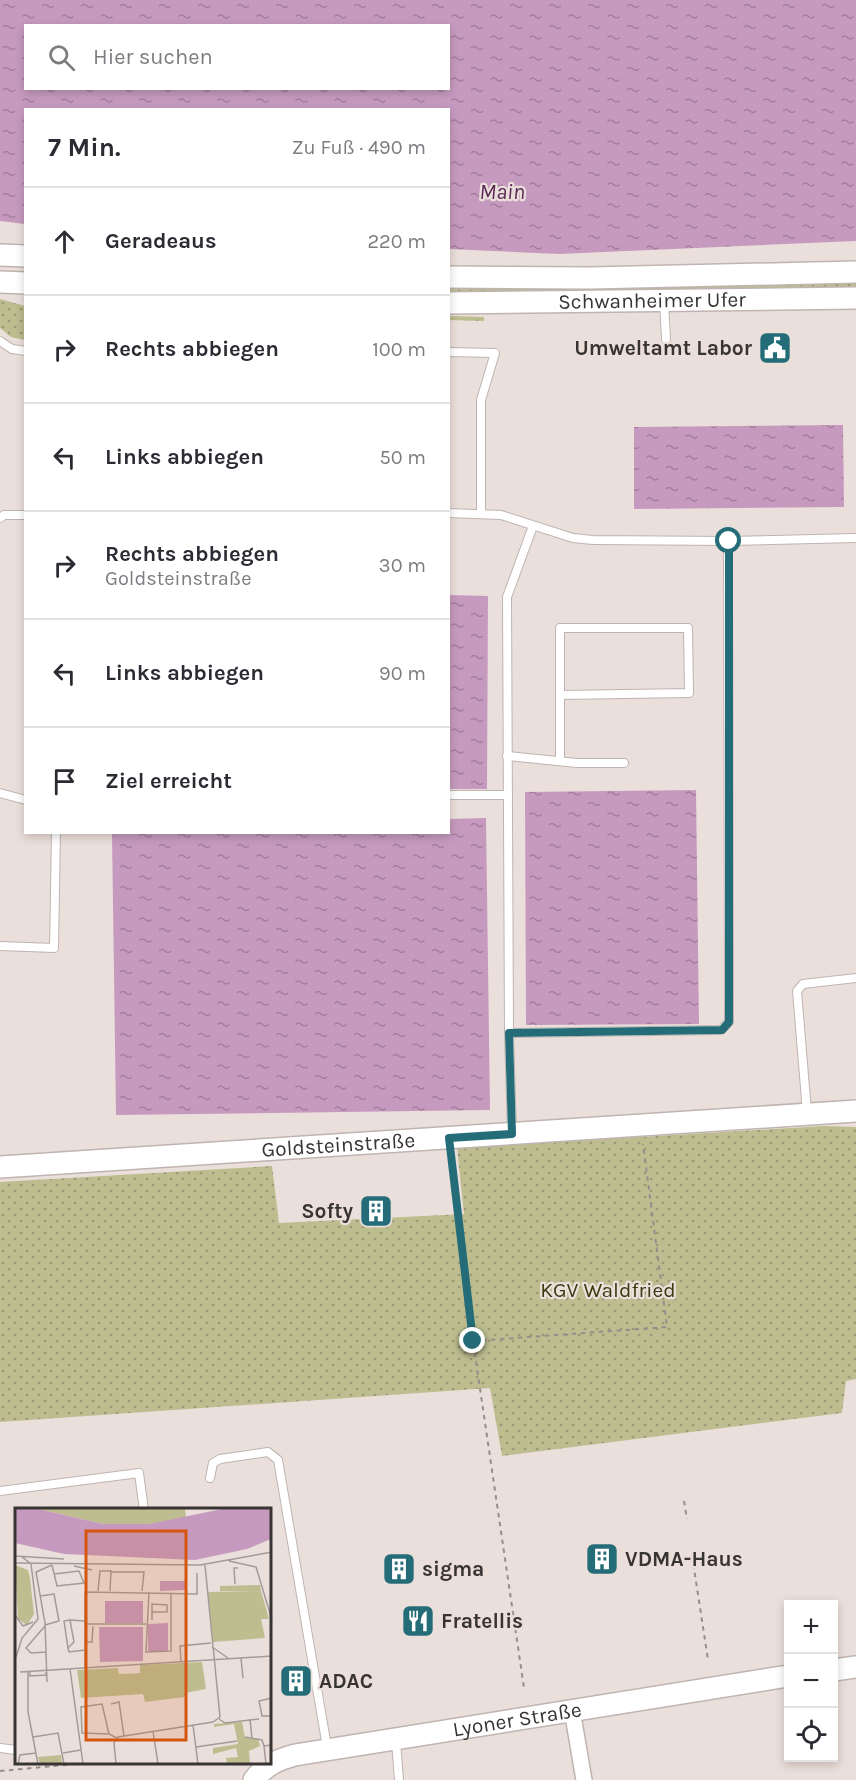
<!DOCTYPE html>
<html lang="de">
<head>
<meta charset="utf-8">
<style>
  body { margin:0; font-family:Karla,sans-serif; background:#f7f7f7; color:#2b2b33 }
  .controls { position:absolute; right:18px; bottom:18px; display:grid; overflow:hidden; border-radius:0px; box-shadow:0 3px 9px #0003 }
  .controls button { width:54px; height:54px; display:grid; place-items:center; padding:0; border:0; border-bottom:2px solid #e1e1e2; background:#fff; color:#2b2b33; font:30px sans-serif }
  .stop { position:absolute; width:18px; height:18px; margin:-14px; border:4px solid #246d78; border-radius:50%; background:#fff }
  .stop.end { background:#246d78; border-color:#fff; box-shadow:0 2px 6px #0008 }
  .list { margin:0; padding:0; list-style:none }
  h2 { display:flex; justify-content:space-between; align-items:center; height:78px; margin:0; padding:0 24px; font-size:26px }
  h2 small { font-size:20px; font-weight:400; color:#7c7c81 }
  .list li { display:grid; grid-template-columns:39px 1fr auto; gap:18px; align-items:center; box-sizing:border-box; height:108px; padding:0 24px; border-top:2px solid #e1e1e2 }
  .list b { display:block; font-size:22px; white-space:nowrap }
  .list p { margin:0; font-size:20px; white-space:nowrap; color:#7c7c81 }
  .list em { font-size:20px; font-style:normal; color:#7c7c81 }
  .icon { flex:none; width:33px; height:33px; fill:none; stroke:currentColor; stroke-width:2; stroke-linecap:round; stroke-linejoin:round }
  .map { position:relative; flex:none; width:856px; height:1780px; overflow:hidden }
  .search { position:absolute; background:#fff; box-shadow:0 3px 9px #0003; left:24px; top:24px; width:426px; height:66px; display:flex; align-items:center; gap:15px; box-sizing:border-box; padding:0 21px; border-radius:0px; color:#7c7c81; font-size:22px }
  .panel { position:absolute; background:#fff; box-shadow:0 3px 9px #0003; left:24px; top:108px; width:426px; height:726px; border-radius:0px }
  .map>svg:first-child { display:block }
  .grass { fill:url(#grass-dots) }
  .water { fill:url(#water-ripples); fill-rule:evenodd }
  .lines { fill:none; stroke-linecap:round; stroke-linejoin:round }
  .lane-casing { stroke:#bfb4b0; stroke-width:10 }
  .street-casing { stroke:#bfb4b0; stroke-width:18 }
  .secondary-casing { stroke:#bfb4b0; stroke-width:24 }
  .path { stroke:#978e8c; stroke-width:2; stroke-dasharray:4.5 4.5; stroke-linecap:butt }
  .lane { stroke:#fff; stroke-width:8 }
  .street { stroke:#fff; stroke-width:15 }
  .secondary { stroke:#fff; stroke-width:21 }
  .route { stroke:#246d78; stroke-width:8 }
  .labels { text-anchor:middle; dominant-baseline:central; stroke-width:4.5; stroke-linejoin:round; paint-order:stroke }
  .street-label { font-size:21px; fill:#383433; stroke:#ebdfdb }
  .poi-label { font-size:21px; font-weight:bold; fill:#383433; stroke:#ebdfdb; text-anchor:start }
  .park-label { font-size:21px; fill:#3b390f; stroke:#ebdfdb }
  .water-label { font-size:22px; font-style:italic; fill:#5c2857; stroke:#ebdfdb }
  .inset-road { fill:none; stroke:#a39b98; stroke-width:1.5 }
  .view { fill:#d65510; fill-opacity:0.15; stroke:#d65510; stroke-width:3 }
  .inset-edge { fill:none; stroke:#383433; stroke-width:3 }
</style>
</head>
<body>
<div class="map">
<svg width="856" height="1780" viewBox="0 0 856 1780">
  <defs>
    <pattern id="grass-dots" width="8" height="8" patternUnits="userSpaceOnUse" patternTransform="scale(1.5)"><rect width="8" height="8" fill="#bdbd90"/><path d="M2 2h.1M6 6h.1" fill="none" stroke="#9b9a76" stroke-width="1.8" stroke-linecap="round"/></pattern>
    <pattern id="water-ripples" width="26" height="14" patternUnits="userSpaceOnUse" patternTransform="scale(1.5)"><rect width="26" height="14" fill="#c69abf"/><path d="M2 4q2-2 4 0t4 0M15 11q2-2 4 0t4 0" fill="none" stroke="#a27e9c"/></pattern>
  </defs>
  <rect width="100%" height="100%" fill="#ebdfdb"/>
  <g class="grass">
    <polygon points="856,282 856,288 623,291 623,286"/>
    <polygon points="449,287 615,287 616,291 449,291"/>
    <polygon points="0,299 25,306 25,340 11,337 0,328"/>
    <polygon points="449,316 484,317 484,321 449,320"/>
    <polygon points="824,1126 856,1127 856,1379 846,1381 842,1413 502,1456 490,1388 0,1422 0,1182 272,1166 279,1223 464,1214 457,1148"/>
  </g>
  <g class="water">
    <path d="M0,0h856v241l-297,13 -110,-5 -1,-139h-422l-1,114 -25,-3zM26,26h422v62h-422z"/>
    <polygon points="843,425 844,507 634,509 634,427"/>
    <polygon points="449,595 488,596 487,789 449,789"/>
    <polygon points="696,790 699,1024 526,1025 525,792"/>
    <polygon points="486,818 490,1110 116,1115 112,833 448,832 449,819"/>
  </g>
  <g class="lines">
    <defs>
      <g id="lane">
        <polyline points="664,302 666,339"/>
        <polyline points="0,341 12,349 26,351"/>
        <polyline points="448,352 495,353 481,400 481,514"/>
        <polyline points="448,513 501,515 573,538 593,540 728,541 856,538"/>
        <polyline points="0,518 4,515 26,515"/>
        <polyline points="533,526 507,597 509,1033 721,1030 729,1022 728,541"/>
        <polyline points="507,756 577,763 624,763"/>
        <polyline points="560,761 560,628 688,628 689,693 560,695"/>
        <polyline points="0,793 26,800"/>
        <polyline points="448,795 508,795"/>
        <polyline points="0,946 54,948 56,832"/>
        <polyline points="509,1033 512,1133"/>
        <polyline points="807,1112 797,991 803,984 856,978"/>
        <polyline points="210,1478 213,1463 220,1459 268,1452 278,1460 327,1747"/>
        <polyline points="0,1491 139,1473 144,1510"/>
        <polyline points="396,1741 399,1780"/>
        <polyline points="0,1748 16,1750"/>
      </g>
      <polyline id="street" points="572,1710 584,1780"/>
      <g id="secondary">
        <polyline points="0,255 26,256"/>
        <polyline points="448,277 591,278 856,272"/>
        <polyline points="0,282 26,283"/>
        <path id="s1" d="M448,303l408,-5"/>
        <path id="s2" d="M0,1167l856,-56"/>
        <polyline points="834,1670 856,1667"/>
        <path id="s3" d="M254,1780c11,-15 23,-20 41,-25l493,-79"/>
      </g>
    </defs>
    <use href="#lane" class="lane-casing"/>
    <use href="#street" class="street-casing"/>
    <use href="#secondary" class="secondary-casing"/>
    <g class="path">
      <polyline points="451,1156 473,1341 524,1688"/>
      <polyline points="473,1341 667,1327 643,1144"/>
      <polyline points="684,1501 687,1519"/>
      <polyline points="692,1555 708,1660"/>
      <polyline points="0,1771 75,1764"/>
    </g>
    <use href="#lane" class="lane"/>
    <use href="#street" class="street"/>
    <use href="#secondary" class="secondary"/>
  </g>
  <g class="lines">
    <polyline class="route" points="473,1341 449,1138 512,1134 509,1033 722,1030 729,1022 729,541"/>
  </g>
  <defs>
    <symbol id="civic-square" viewBox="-11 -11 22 22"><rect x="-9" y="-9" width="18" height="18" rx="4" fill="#246d78" stroke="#ebdfdb"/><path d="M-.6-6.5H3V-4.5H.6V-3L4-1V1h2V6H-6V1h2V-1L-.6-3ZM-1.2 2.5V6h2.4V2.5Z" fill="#fff"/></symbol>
    <symbol id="building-square" viewBox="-11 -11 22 22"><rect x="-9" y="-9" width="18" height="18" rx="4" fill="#246d78" stroke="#ebdfdb"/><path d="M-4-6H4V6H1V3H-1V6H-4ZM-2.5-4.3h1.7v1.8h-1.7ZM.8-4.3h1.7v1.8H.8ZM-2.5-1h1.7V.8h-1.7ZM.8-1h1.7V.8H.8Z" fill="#fff"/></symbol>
    <symbol id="restaurant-square" viewBox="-11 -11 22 22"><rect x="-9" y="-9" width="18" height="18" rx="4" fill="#246d78" stroke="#ebdfdb"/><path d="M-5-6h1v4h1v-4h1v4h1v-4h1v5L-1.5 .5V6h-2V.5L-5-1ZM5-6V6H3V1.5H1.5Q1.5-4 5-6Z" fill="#fff"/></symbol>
  </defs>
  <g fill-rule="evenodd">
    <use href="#civic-square" x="756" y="329" width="38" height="38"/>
    <use href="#building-square" x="357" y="1192" width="38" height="38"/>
    <use href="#building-square" x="583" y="1540" width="38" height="38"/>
    <use href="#building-square" x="380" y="1550" width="38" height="38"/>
    <use href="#restaurant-square" x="399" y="1602" width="38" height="38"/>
    <use href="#building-square" x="277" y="1662" width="38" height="38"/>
  </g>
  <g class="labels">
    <g class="street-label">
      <text stroke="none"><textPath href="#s1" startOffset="204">Schwanheimer Ufer</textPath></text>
      <text stroke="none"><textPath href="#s2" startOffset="339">Goldsteinstraße</textPath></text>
      <text stroke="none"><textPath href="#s3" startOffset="274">Lyoner Straße</textPath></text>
    </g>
    <g class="poi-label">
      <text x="752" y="348" text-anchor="end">Umweltamt Labor</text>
      <text x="353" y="1211" text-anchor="end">Softy</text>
      <text x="625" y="1559">VDMA-Haus</text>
      <text x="422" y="1569">sigma</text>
      <text x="441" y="1621">Fratellis</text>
      <text x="319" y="1681">ADAC</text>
    </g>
    <g class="park-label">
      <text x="608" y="1290">KGV Waldfried</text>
    </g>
    <g class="water-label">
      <text x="502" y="192">Main</text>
    </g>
  </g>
  <g transform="translate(15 1508)">
    <rect width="256" height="256" fill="#ebdfdb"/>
    <path d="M0,57l13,5 2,8 4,36 -7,11 -9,-6zM245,77l1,6h-41v-5zM187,154l4,27 -21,4v4l-40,5 -2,-8 -62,4 -4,-28 41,-2 1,6 21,-1v-8zM227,214l3,16 13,1 2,7 -11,5 1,13h-23l-1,-6 12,-1 -2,-9 -23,6v-6l25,-4 -4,-20 -20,3v-3zM46,247l1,9h-22l-2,-7z" fill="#bdbd90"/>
    <path d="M246,83l8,28h-8l4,19 -52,4 -5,-50z" fill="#bdbd90"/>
    <path d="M19,0l151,1 1,9 -37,6h-46z" fill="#bdbd90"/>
    <path d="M0,0h19l69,16h46l78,-16h44v31l-24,10 -52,11 -131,-6 -49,-11zM145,73h25v9l-25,1zM90,93h38v22h-38zM153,115v28h-20v-27zM84,119h44v34l-43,1z" fill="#c69abf"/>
    <path class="inset-road" d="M107,0h59M0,48l49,3M214,53l27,6 16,53M0,55l185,2 72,-13M37,57l5,21 27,-3 -5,-12 -25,3M59,58l18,4M96,64h33l-2,19M220,76l-1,-16h4M83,83l2,-20h11l-1,20M134,84l-3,60 25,-1v-57M25,88l14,-2 5,27 -14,4M0,107l8,11 10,-4M55,112l4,22 -6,6 -4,-27 6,-1 15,1M137,112v-16l15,1v7h-15M70,116h61M30,118l-19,22 5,5 15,-1M0,120v79M70,134h7l1,-16M197,139l16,11M53,140l1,4 16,-2M1,149l6,-19 16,-19 -7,-55 -10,-8M226,150l2,20M166,153l-1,-15 31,-3M70,160v-76l112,2v-21M55,161l13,95M5,164l252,-16M13,164v40l10,52M15,164v4l16,-1v-3M32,174l-2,-59 -9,-51 16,-7M257,190l-13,3 3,15h10M96,196l8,-2 5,34M204,211l6,4 34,-4M235,211l2,20M178,217l5,39M138,223l5,33M94,226l-7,-30 -21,3 1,26 27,1 8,4M18,229l25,-4 6,31M230,229l17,3 2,6 8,-1M249,238l2,18M181,239l41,-6M48,245l18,-3M3,256l2,-9 16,-2M101,256l-2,-21 4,-6 95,-15 7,-5 -15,-152"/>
    <path class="view" d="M71,23h100v209h-100z"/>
    <rect width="256" height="256" class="inset-edge"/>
  </g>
</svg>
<div class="controls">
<button>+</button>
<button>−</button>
<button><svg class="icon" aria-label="locate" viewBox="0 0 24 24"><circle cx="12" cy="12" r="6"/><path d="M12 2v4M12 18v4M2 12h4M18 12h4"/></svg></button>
</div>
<div class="stop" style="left:729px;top:541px"></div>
<div class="stop end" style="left:473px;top:1341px"></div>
<div class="search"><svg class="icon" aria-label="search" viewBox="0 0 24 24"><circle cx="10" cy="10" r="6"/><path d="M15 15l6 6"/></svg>Hier suchen</div>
<section class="panel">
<h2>7 Min.<small>Zu Fuß · 490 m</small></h2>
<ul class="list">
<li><svg class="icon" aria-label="ahead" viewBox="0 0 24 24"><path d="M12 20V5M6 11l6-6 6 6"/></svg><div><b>Geradeaus</b></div><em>220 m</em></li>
<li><svg class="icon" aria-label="right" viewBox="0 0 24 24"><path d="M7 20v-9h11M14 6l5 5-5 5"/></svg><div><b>Rechts abbiegen</b></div><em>100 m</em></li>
<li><svg class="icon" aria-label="left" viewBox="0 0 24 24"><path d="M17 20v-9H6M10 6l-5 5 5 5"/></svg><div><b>Links abbiegen</b></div><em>50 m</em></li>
<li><svg class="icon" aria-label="right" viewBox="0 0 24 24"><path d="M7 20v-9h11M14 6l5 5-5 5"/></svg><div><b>Rechts abbiegen</b><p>Goldsteinstraße</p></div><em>30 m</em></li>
<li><svg class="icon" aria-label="left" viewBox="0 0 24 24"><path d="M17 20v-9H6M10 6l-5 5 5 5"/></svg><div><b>Links abbiegen</b></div><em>90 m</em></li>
<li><svg class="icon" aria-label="arrive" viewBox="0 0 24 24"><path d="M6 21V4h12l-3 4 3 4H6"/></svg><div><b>Ziel erreicht</b></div></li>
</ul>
</section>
</div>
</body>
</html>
